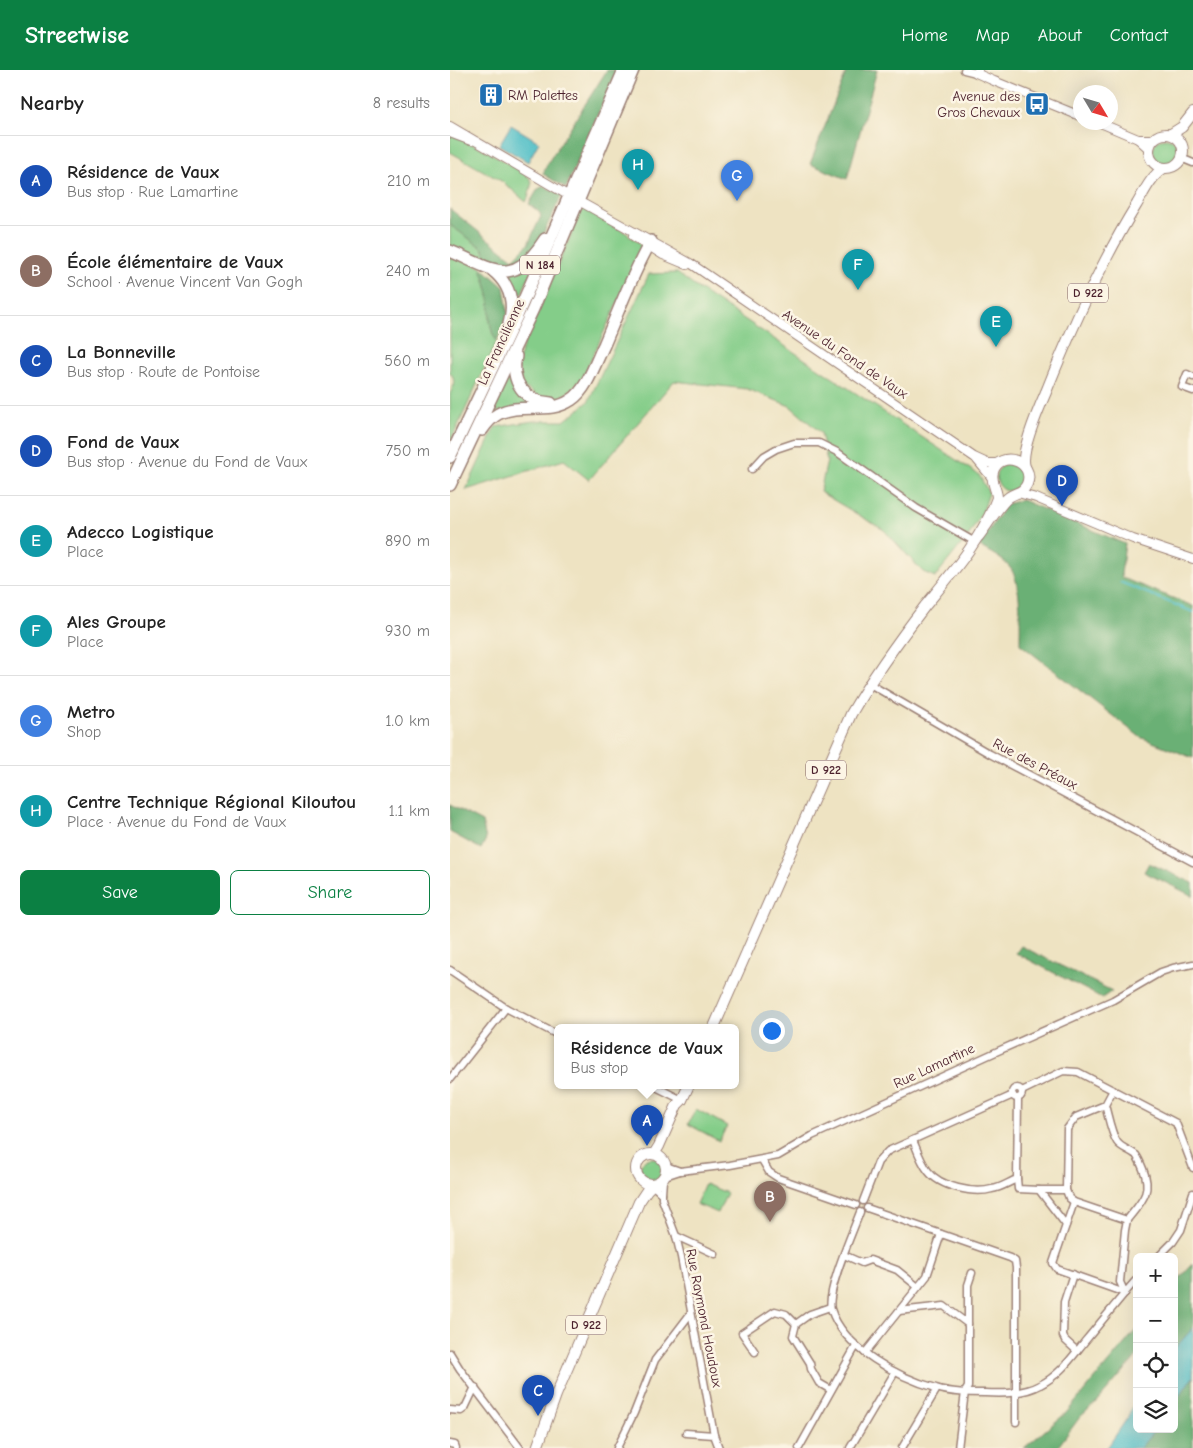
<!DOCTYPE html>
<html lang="en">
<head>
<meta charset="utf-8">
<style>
  body { margin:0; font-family:"Comic Neue",sans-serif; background:#f6f6f6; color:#222 }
  .controls { position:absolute; right:15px; bottom:15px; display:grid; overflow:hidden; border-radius:8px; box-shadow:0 5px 20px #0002 }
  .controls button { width:45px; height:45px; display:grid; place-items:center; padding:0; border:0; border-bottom:1px solid #e0e0e0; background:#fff; color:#222; font:25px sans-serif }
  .compass { position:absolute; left:623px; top:15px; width:45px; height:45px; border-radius:50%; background:#fff; box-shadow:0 5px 20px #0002; rotate:128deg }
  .you { position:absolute; left:321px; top:960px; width:18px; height:18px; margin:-12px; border:4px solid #fff; border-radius:50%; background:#1a73e8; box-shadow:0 0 0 8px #1a73e833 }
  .badge { display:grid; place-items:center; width:32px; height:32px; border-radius:50%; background:#0b8043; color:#fff; font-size:16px; font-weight:700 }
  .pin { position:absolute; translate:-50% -41px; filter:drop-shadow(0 1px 2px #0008) }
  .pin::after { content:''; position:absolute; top:26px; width:18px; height:15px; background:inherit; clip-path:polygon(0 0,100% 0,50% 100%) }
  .popup { position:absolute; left:104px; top:954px; width:185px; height:65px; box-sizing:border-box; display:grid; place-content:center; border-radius:8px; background:#fff; filter:drop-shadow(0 1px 4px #0005); font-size:16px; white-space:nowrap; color:#767676 }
  .popup b { font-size:19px; color:#222 }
  .popup::after { content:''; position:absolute; left:50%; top:100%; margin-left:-10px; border:10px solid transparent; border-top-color:#fff }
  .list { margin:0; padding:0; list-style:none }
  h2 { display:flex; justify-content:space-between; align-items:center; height:65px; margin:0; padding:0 20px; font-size:21px }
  h2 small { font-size:16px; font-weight:400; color:#767676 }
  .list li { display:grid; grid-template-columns:32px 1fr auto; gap:15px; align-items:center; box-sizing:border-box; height:90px; padding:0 20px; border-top:1px solid #e0e0e0 }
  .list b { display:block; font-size:19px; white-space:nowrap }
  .list p { margin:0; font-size:16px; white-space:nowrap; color:#767676 }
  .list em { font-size:16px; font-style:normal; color:#767676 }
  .actions { display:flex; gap:10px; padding:15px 20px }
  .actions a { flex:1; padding:11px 0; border:1px solid #0b8043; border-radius:8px; text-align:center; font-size:18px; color:#0b8043 }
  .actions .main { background:#0b8043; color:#fff }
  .icon { flex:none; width:28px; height:28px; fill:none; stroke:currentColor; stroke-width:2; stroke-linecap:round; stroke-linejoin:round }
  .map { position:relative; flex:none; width:743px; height:1378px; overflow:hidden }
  header { display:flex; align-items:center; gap:30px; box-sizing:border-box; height:70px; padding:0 25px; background:#0b8043; color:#fff }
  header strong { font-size:24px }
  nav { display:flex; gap:28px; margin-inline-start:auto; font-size:18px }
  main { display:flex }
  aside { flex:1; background:#fff }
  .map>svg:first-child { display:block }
  .green { fill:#84cd89; stroke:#67765a }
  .forest { fill:#6bb075; stroke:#5a6850 }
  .water { fill:#51bfc7; stroke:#4e6f79 }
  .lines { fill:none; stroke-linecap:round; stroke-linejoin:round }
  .stream { stroke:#51bfc7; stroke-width:2 }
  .minor-casing { stroke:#9c8176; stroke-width:9 }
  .tertiary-casing { stroke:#9c8176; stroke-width:10 }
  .primary-casing { stroke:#9c8176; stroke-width:12 }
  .trunk-casing { stroke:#9c8176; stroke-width:14 }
  .minor { stroke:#fff; stroke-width:6 }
  .tertiary { stroke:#fff; stroke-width:8 }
  .primary { stroke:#fff; stroke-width:10 }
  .trunk { stroke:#fff; stroke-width:11 }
  .labels { text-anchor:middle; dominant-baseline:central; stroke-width:5; stroke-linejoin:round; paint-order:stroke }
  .shield { fill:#fcf5e5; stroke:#7f5f63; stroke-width:1 }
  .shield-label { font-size:12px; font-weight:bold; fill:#4a1f2b }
  .poi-label { font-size:14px; fill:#4a1f2b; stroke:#fcf5e5; text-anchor:start }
  .street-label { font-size:14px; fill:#4a1f2b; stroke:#fcf5e5 }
</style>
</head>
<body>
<header>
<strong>Streetwise</strong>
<nav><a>Home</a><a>Map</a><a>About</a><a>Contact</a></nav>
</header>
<main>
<aside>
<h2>Nearby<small>8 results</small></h2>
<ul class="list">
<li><span class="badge" style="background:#1a4fb4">A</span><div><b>Résidence de Vaux</b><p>Bus stop · Rue Lamartine</p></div><em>210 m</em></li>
<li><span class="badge" style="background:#8d6e63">B</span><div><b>École élémentaire de Vaux</b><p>School · Avenue Vincent Van Gogh</p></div><em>240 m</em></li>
<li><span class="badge" style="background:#1a4fb4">C</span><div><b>La Bonneville</b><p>Bus stop · Route de Pontoise</p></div><em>560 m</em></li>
<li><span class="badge" style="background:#1a4fb4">D</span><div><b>Fond de Vaux</b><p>Bus stop · Avenue du Fond de Vaux</p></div><em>750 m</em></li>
<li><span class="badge" style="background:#0f9aa8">E</span><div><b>Adecco Logistique</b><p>Place</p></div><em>890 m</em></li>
<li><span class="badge" style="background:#0f9aa8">F</span><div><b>Ales Groupe</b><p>Place</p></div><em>930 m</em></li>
<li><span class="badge" style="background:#3f7fe0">G</span><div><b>Metro</b><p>Shop</p></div><em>1.0 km</em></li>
<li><span class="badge" style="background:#0f9aa8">H</span><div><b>Centre Technique Régional Kiloutou</b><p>Place · Avenue du Fond de Vaux</p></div><em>1.1 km</em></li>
</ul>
<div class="actions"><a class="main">Save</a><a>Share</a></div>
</aside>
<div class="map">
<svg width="743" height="1378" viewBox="0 0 743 1378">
  <rect width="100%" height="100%" fill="#fcf5e5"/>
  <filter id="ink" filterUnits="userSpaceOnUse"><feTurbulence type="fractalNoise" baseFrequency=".02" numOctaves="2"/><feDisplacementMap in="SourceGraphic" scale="10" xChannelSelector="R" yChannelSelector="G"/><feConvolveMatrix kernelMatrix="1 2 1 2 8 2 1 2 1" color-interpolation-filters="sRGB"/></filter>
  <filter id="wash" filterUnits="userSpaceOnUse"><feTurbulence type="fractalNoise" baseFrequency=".0096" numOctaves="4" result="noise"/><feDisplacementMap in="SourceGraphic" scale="20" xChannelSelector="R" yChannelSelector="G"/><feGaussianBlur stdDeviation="1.12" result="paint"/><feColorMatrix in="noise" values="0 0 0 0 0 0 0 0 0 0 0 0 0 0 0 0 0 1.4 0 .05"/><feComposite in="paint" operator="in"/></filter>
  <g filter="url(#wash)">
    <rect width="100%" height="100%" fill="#eee3c2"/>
    <g class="green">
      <polygon points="0,64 32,78 77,105 82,112 78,128 76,132 53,112 0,82"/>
      <circle cx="716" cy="81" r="13"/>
      <path d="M133,137l36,21 21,15 2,6 -2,6 -57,122c-9,11 -24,27 -40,21 -7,-2 -15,-9 -21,-13l-5,-22 4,-12z"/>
      <polygon points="0,155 31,177 34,180 38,193 0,177"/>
      <path d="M0,184l31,13c2,8 5,15 7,23 4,17 -2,37 9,51l-47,102v-49c4,-9 6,-14 0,-22z"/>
      <polygon points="87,189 66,236 53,204"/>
      <polygon points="227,203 243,215 529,405 539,423 533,441 519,465 485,507 473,502 434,460 370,422 377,391 371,363 340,336 297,319 224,311 139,410 114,390 16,420 45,357 84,351 114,351 138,332 199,204"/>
      <polygon points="59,300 88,334 38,344"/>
      <path d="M556,393l15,5 4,10 -5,10c-4,1 -8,3 -12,3 -8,-1 -14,-12 -11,-19 2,-4 6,-6 9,-9z"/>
      <polygon points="246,1039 277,1056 269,1071 238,1054"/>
      <circle cx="202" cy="1100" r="12"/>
      <polygon points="255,1114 277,1123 268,1143 246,1134"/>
    </g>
    <g class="forest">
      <polygon points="157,0 167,0 116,118 93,104 97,94"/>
      <polygon points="397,0 427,0 397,109 360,94"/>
      <polygon points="94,116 112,125 87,177 61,198 38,193 34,180 31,177 0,155 0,139 63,189 78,174 91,146 89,142 79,134 88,119"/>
      <path d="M31,197l23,20 4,26 -11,28c-11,-14 -5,-34 -9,-51 -2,-8 -5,-15 -7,-23z"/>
      <path d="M572,430l103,44 -4,30 1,4 71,28v152l-53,-21 -120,-93c0,-19 2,-59 -9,-75 -7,-10 -22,-17 -32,-23l27,-42z"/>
      <polygon points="0,735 32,752 36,769 31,779 0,762"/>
      <polygon points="699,793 743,813 743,826 694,802"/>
      <polygon points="571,876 662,921 652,928 566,883"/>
      <polygon points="743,1194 743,1258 724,1279 724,1215"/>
      <polygon points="687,1259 687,1286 648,1331 630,1347 607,1378 574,1378 616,1343"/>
      <polygon points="743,1307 743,1378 690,1378 706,1359 724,1359 724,1333"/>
    </g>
    <g class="water">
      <polygon points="61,55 89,72 78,92 49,75"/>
      <polygon points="743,1258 743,1307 724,1333 724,1279"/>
      <polygon points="687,1327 687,1359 706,1359 690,1378 657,1378 678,1347"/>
    </g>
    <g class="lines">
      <polyline class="stream" points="670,512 743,542"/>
    </g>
  </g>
  <g filter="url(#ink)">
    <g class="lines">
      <defs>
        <g id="minor">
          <polyline points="514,0 526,3"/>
          <polyline points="731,88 743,93"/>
          <polyline points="743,307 737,304 732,317 743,321"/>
          <polyline points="302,399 314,386 326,379 344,373 369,373 387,382 466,438 525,472"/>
          <polyline points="418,613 540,684 743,792"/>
          <polyline points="0,900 56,938 108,965"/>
          <polyline points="0,1009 56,938"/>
          <polyline points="202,1015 232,1030"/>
          <circle cx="567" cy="1023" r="5"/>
          <polyline points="572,1021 613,1001 628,1002 726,1053 743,1098"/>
          <path d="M655,1035c3,10 6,28 12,37 4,6 13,8 19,13 3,4 5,9 7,14 10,24 -2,33 -16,51l-53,-18 -5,-4 -3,-8 1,-61 9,-12 29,-12 8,-15"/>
          <path d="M463,1070c4,10 8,22 15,31 12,16 46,23 64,18 9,-1 17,-7 25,-10l1,-81"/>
          <polyline points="312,1090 319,1102 328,1108 406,1135"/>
          <polyline points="230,1101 280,1095 328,1086 362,1066 548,981 663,930 711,902 723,898 743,894"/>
          <polyline points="215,1106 230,1101 216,1096"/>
          <polyline points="567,1109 568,1119 589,1120 616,1155"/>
          <polyline points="202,1115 212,1124 213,1110"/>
          <polyline points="589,1120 616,1120"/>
          <polyline points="212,1124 212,1129 226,1166 231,1187 264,1365 269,1378"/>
          <polyline points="413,1131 428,1092 438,1081 563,1025"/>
          <polyline points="624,1132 603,1193 607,1199 675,1223"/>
          <polyline points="417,1138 560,1188 565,1191 566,1198 566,1352"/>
          <path d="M410,1142c-7,19 -34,80 -29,97 12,39 68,69 105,79 15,5 33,5 49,5 18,1 39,1 55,-8 20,-10 32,-28 46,-45 17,-20 33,-41 51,-61"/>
          <polyline points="226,1166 265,1184"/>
          <polyline points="394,1185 412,1193 420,1190 447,1200 468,1217"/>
          <polyline points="708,1187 723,1172 731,1160 743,1123"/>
          <polyline points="623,1204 614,1232 613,1266 615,1270 627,1281"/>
          <polyline points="675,1223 670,1212 675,1160 677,1150"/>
          <polyline points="380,1237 360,1244 346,1254 343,1266 360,1293 361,1299 369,1313 381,1320"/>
          <polyline points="449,1241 494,1236 518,1254"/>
          <polyline points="305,1282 292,1263 325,1241 336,1244 346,1254"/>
          <polyline points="0,1283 10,1299 70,1378"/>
          <polyline points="415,1283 477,1206 491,1164"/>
          <polyline points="0,1340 11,1341 15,1338 25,1317"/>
          <polyline points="236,1363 264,1365"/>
          <polyline points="0,1374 5,1375 6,1378"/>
          <polyline points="167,1378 184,1343 205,1290 241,1243"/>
          <polyline points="349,1378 406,1276"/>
          <polyline points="400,1378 445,1302"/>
          <polyline points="452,1378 487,1319"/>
          <polyline points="508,1378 515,1322 518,1317 518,1215 522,1203"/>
        </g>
        <g id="tertiary">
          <polyline points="528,0 526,3 544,11 630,46"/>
          <polyline points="648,52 688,69 703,69"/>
          <polyline points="0,56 114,123"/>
          <polyline points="0,63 21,71"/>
          <polyline points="688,69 698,78"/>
          <polyline points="134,134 240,193 524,387 537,393 549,393"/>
          <polyline points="183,166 213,185 237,195"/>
          <polyline points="527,390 542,408"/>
          <polyline points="568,423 586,428 683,469 743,489"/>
        </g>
        <g id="primary">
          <circle cx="716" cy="81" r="17"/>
          <polyline points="721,64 732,57 743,43"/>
          <path d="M575,397c-1,-3 -1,-3 -1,-7 0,-17 15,-52 22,-68 26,-65 54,-128 91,-188 7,-12 14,-28 27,-36"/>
          <path d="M264,957l137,-313c22,-38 47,-73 74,-108 27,-33 57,-67 72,-108 0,-9 -7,-17 -4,-26 6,-23 43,-11 34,12 -4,9 -11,8 -18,13 -8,5 -24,31 -31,40"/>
          <circle cx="201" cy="1099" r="15"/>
          <polyline points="204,1084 209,1076 227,1035 232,1030 239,1015"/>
          <polyline points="87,1378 106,1325 189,1132 197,1120 202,1115"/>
        </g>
        <g id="trunk">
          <path d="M0,181c45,19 63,38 95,-12"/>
          <path d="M42,200c18,14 23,33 17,54"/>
          <path d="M66,286c-6,25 8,46 35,47"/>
          <path d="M32,360c4,-6 9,-12 16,-16 22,-12 51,1 73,-14 16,-10 25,-39 33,-55 15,-35 28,-71 47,-104"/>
          <polyline points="0,387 66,248 174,0"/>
          <polyline points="0,415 83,239 183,0"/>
        </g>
      </defs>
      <use href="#minor" class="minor-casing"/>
      <use href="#tertiary" class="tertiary-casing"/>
      <use href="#primary" class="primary-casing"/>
      <use href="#trunk" class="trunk-casing"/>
      <use href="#minor" class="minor"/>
      <use href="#tertiary" class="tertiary"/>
      <use href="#primary" class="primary"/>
      <use href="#trunk" class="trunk"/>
    </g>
  </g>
  <defs>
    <symbol id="building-square" viewBox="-11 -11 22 22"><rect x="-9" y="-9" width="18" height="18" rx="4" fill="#1f6fb2" stroke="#fcf5e5"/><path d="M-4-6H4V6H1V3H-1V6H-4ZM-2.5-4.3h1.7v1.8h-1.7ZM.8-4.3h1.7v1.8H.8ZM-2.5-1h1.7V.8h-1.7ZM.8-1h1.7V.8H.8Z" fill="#fff"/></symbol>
    <symbol id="bus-square" viewBox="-11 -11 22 22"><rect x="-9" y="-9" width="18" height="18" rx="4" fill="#1f6fb2" stroke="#fcf5e5"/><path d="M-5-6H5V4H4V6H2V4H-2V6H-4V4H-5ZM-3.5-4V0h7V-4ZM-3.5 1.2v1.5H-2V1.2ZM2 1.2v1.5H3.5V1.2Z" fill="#fff"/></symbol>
  </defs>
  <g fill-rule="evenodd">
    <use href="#building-square" x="27" y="11" width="28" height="28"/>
    <use href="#bus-square" x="573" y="20" width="28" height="28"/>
  </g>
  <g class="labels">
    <g class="shield">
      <rect x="70" y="185.5" width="40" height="19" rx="4"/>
      <rect x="618" y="213.5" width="40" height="19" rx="4"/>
      <rect x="356" y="690.5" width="40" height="19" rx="4"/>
      <rect x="116" y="1245.5" width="40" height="19" rx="4"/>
    </g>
    <g class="shield-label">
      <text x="90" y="195">N 184</text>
      <text x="638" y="223">D 922</text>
      <text x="376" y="700">D 922</text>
      <text x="136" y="1255">D 922</text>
    </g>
    <g class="poi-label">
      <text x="58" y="25">RM Palettes</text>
      <text x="570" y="26" text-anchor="end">Avenue des<tspan x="570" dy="16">Gros Chevaux</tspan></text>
    </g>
    <g class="street-label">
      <text transform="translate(51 272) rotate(-65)">La Francilienne</text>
      <text transform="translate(395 284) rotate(34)">Avenue du Fond de Vaux</text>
      <text transform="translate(585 694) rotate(28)">Rue des Préaux</text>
      <text transform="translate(484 996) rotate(-25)">Rue Lamartine</text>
      <text transform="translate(254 1248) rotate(79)">Rue Raymond Houdoux</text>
    </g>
  </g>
</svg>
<div class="controls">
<button>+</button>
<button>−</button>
<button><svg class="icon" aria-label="locate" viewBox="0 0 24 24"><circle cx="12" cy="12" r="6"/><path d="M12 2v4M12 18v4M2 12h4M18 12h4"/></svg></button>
<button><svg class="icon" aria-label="layers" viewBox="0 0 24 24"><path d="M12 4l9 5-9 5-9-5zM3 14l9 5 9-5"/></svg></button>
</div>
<svg class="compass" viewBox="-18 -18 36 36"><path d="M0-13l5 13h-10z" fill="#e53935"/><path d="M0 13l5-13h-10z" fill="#767676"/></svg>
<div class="you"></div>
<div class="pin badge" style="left:197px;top:1076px;background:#1a4fb4">A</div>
<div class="popup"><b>Résidence de Vaux</b>Bus stop</div>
<div class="pin badge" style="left:320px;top:1152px;background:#8d6e63">B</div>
<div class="pin badge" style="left:88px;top:1346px;background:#1a4fb4">C</div>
<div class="pin badge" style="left:612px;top:436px;background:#1a4fb4">D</div>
<div class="pin badge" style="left:546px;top:277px;background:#0f9aa8">E</div>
<div class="pin badge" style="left:408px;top:220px;background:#0f9aa8">F</div>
<div class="pin badge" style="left:287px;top:131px;background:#3f7fe0">G</div>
<div class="pin badge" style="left:188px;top:120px;background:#0f9aa8">H</div>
</div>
</main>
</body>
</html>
